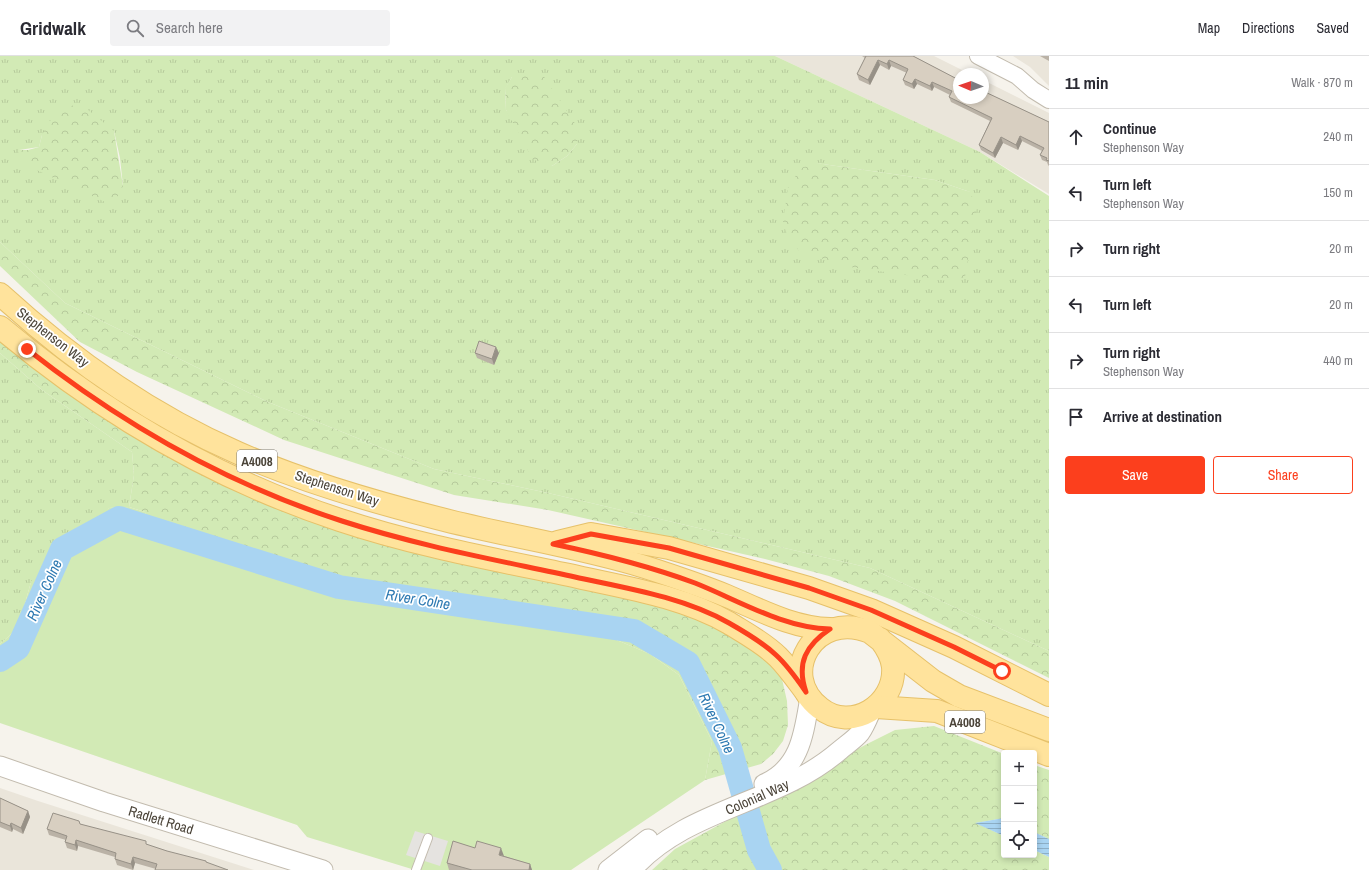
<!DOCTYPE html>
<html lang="en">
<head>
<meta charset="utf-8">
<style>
  body { margin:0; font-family:"Archivo Narrow",sans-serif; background:#f2f2f3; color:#2b2b33 }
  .controls { position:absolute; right:12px; bottom:12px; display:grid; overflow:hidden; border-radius:4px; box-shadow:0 2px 6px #0003 }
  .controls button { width:36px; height:36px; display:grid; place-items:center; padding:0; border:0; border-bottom:1px solid #e1e1e2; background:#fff; color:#2b2b33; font:20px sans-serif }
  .compass { position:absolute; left:953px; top:12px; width:36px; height:36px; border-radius:50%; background:#fff; box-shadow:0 2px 6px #0003; rotate:272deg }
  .stop { position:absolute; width:12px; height:12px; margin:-9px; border:3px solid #fc3f1d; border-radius:50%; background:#fff }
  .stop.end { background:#fc3f1d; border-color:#fff; box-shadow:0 1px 4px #0008 }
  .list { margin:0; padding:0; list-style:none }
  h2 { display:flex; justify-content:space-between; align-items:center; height:52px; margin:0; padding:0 16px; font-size:17px }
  h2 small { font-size:13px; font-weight:400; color:#7c7c81 }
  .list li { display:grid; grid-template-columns:26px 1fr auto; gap:12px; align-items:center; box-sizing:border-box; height:56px; padding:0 16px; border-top:1px solid #e1e1e2 }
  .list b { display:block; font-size:15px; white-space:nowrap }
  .list p { margin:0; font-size:13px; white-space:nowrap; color:#7c7c81 }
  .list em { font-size:13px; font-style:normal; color:#7c7c81 }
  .actions { display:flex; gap:8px; padding:12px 16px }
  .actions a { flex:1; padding:9px 0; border:1px solid #fc3f1d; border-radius:4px; text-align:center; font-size:14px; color:#fc3f1d }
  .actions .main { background:#fc3f1d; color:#fff }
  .icon { flex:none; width:22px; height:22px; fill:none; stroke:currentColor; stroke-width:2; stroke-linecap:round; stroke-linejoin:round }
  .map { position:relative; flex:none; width:1049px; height:814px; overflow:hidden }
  header { display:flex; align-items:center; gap:24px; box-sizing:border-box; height:56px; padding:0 20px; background:#fff; border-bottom:1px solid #e1e1e2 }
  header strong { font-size:19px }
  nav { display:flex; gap:22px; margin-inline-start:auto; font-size:14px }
  .search { width:280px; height:36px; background:#f2f2f3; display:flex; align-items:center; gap:10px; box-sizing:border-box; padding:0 14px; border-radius:4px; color:#7c7c81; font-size:15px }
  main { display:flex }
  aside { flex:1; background:#fff }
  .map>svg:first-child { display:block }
  .residential { fill:#eae5da }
  .grass { fill:url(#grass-tufts); fill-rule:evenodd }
  .forest { fill:url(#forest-crowns) }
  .park { fill:#d2eab5 }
  .parking { fill:#e5e3e0 }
  .water { fill:url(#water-rules) }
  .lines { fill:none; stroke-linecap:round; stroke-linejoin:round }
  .river { stroke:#a9d4f2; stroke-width:24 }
  .service-casing { stroke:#c2bbae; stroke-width:10 }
  .minor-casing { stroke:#c2bbae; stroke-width:18 }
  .tertiary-casing { stroke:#c2bbae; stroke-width:21 }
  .primary-casing { stroke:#e6c16a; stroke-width:24 }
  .service { stroke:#fff; stroke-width:8 }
  .minor { stroke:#fff; stroke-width:16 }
  .tertiary { stroke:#fff; stroke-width:19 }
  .primary { stroke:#ffe39c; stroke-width:22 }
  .wall { fill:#bab2a6 }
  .shaded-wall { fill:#979187 }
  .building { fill:#d8cfc1; stroke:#979187 }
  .route { stroke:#fc3f1d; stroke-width:5 }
  .labels { text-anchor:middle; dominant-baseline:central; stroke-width:3.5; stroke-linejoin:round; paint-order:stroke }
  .shield { fill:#fff; stroke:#817c74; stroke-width:1 }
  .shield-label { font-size:13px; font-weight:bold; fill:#4b4439 }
  .street-label { font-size:14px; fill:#4b4439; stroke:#fff }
  .water-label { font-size:15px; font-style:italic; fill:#2e7ab2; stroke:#fff }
</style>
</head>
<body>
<header>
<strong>Gridwalk</strong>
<div class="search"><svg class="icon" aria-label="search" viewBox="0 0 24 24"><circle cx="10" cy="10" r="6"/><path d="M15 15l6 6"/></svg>Search here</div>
<nav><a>Map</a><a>Directions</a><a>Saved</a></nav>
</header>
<main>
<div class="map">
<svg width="1049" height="814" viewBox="0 0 1049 814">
  <defs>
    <pattern id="grass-tufts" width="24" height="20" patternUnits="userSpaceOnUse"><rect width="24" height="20" fill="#d2eab5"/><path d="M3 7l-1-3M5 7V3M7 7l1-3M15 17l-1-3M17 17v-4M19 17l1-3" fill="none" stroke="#b6ca9c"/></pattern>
    <pattern id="forest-crowns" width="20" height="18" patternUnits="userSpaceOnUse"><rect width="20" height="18" fill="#d2eab5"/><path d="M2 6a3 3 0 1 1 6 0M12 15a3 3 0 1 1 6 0" fill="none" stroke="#b6ca9c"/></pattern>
    <pattern id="water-rules" width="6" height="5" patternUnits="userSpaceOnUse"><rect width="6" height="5" fill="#a9d4f2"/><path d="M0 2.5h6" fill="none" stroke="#8caec5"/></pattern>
  </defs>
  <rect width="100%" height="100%" fill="#f6f3ec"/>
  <g class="residential">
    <polygon points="775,0 934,0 970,18 959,18 959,42 983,42 983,24 1049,57 1049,138 980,96"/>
    <polygon points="1013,0 1049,0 1049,30 1030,11"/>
    <polygon points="0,732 38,745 254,814 0,814"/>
  </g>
  <g class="grass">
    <path d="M0,0h775l205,96 69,44v455l-179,-83 -322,-75 -114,-24 -166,-67 -203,-99 -65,-61zM512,21l65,67 -10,12 -15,10 -46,-56 -1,-21zM114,75l6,27 3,28 -104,-36 20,-3 3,-12zM815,107l120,17 35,12z"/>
    <polygon points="0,297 42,334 132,396 134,419 129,451 109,452 31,526 18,572 0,588"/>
  </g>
  <g class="forest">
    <polygon points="530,15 543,19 578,72 577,88 567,100 552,110 540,107 532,102 506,54 505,32 512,21"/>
    <polygon points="70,49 88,54 114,75 123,130 118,140 105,146 26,109 18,99 19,94 28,94 39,91 42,79 56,55"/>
    <polygon points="815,107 935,124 970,136 977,151 965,221 955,226 850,211 800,196 788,181 783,167 788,131 801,112"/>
    <polygon points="0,186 65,247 268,346 434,413 548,437 870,512 1049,595 1049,622 895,545 829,520 765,503 548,454 454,439 284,384 137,316 80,286 0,210"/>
    <polygon points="0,276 229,431 634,539 730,576 760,598 782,623 787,645 788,669 783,685 773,698 761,708 705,724 712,685 679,619 650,598 607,580 347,536 250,507 197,482 146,463 145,456 129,451 134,419 132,396 42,334 0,297"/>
    <polygon points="934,670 1004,698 1004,762 976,767 1004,780 1004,799 1034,799 1034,794 1049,801 1049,814 652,814 675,793 867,688 895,674"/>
    <polygon points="1034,709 1049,714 1049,783 1034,776"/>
  </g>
  <polygon class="park" points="129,451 145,456 146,463 197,482 250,507 287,518 424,549 607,580 650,598 679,619 712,685 705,724 571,814 415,814 307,781 297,769 0,667 0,588 18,572 31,526 45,497 80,470 109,452"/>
  <polygon class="parking" points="415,775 448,785 440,810 406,799"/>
  <g class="water">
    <polygon points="1004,762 1004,780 975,767"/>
    <polygon points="1034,776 1049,783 1049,801 1034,794"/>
  </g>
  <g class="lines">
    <polyline class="river" points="0,604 18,592 62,493 119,462 339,531 634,575 688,607 730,692 759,794 770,814"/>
    <defs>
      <polyline id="service" points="416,814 428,782"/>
      <polyline id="minor" points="978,0 1017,20 1033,34 1049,44"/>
      <g id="tertiary">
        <polyline points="0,710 104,746 323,814"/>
        <path d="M764,728c37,-16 40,-52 46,-87"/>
        <polyline points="608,814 648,783"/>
        <path d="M632,814c54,-62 146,-66 207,-119 7,-6 16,-12 21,-18 5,-7 8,-15 11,-22"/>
      </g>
      <g id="primary">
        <path d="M0,238c70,64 151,121 238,159 63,28 132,48 199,65 69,18 140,28 208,49 28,9 55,18 82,29 33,14 66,32 103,33"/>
        <path d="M0,271c101,85 215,152 340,193 78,26 158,40 238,57 50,11 106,20 151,46 16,10 35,20 49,34 10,10 19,23 28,35"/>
        <polyline points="558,486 591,478 669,492 809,532 871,554 954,591 1049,639"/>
        <path d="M880,583c6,8 12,17 13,28 3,38 -42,66 -73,41 -43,-33 -6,-99 50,-76l63,49 26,15 90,34"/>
        <polyline points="876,651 937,655 1049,699"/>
      </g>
    </defs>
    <use href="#service" class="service-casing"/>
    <use href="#minor" class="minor-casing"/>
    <use href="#tertiary" class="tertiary-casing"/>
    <use href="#primary" class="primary-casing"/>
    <use href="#service" class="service"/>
    <use href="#minor" class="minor"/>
    <use href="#tertiary" class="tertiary"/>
    <use href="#primary" class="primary"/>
  </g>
  <g class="wall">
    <polygon points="862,0 913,0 959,24 1049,66 1049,110 1048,109 1047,106 1042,104 1040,99 1042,95 1022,85 1018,94 1003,87 995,102 981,94 979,89 990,65 951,46 949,41 950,39 934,31 932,35 917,28 914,33 905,29 903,24 907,17 891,10 889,14 880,9 870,29 859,24 857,18 865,2"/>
    <polygon points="1040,0 1049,0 1049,5"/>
    <polygon points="475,297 499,297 494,309 477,302"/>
    <polygon points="0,742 28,755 30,761 23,778 13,773 12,776 0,771"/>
    <polygon points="80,768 148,789 167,795 156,813 135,807 133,814 117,809 115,803 115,801 78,790 77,795 67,792 65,786 66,784 49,779 47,773"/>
    <polygon points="504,800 530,808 532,814 449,814 447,807"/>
  </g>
  <g class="shaded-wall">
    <polygon points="878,4 880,9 870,29 868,24"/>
    <polygon points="889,4 891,10 889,14 887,8"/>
    <polygon points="915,23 917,28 914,33 912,28"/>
    <polygon points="932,26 934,31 932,35 930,30"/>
    <polygon points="1020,80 1022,85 1018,94 1016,89"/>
    <polygon points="1001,81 1003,87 995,102 993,97"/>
    <polygon points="496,291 499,297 494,309 492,303"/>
    <polygon points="28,755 30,761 23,778 21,772"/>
    <polygon points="11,767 13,773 12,776 10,770"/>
    <polygon points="76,784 78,790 77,795 75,789"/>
    <polygon points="501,792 504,800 499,799"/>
    <polygon points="133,801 135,807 133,814 131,808"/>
    <polygon points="530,808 532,814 529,814"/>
  </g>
  <g class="building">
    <polygon points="866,0 913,0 959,24 959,42 983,42 983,35 1049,66 1049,105 1046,104 1047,102 1040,99 1044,92 1020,80 1016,89 1001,81 993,97 979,89 992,62 949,41 952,35 932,26 930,30 915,23 912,28 903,24 908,13 889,4 887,8 878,4 868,24 857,18"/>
    <polygon points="479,285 496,291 492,303 475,297"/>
    <polygon points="0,742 28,755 21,772 11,767 10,770 0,766"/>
    <polygon points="53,757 79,765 80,768 146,785 146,788 167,795 206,805 206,806 228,814 155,814 157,808 133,801 131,808 115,803 116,797 76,784 75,789 65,786 67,780 47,773"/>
    <polygon points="453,785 475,792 477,785 501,792 499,799 530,808 529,814 472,814 447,807"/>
  </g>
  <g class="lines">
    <path class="route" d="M27,293c95,75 200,135 315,172 77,25 155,39 233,56 51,11 108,20 154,46 16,9 33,19 47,32 11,10 21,24 30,37 -10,-29 0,-47 24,-63 -47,-1 -92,-29 -135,-46 -46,-17 -94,-29 -142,-39l38,-10 78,14 140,40 62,22 83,37 48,24"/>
  </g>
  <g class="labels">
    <g class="shield">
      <rect x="237" y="394" width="40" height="22" rx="3"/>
      <rect x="945" y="655" width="40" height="22" rx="3"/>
    </g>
    <g class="shield-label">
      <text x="257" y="405">A4008</text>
      <text x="965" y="666">A4008</text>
    </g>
    <g class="street-label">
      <text transform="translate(53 281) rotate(38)">Stephenson Way</text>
      <text transform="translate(337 432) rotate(18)">Stephenson Way</text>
      <text transform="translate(757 741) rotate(-24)">Colonial Way</text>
      <text transform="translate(161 764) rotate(17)">Radlett Road</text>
    </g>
    <g class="water-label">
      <text transform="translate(44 534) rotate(-66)">River Colne</text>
      <text transform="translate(418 543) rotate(9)">River Colne</text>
      <text transform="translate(717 667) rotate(65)">River Colne</text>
    </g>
  </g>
</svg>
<div class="controls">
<button>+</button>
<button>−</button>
<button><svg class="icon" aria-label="locate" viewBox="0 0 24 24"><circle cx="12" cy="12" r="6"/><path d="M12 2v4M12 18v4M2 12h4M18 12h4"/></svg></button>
</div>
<svg class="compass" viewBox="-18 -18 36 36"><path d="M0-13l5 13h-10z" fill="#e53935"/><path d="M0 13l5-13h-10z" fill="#7c7c81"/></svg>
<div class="stop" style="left:1002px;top:615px"></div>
<div class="stop end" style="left:27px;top:293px"></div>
</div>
<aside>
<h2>11 min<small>Walk · 870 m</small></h2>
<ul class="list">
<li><svg class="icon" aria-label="ahead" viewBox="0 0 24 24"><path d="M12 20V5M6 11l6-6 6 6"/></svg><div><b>Continue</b><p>Stephenson Way</p></div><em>240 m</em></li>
<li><svg class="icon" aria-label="left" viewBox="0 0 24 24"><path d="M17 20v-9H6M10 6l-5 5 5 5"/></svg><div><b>Turn left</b><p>Stephenson Way</p></div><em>150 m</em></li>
<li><svg class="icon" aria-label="right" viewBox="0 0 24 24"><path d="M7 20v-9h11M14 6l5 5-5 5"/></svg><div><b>Turn right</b></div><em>20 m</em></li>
<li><svg class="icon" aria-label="left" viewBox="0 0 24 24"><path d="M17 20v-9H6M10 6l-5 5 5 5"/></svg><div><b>Turn left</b></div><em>20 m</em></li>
<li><svg class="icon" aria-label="right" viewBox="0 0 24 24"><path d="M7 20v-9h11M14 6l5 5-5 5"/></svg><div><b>Turn right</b><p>Stephenson Way</p></div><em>440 m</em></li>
<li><svg class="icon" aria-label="arrive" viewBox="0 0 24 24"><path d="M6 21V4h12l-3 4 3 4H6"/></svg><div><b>Arrive at destination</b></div></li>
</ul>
<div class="actions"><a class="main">Save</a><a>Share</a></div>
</aside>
</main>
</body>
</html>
